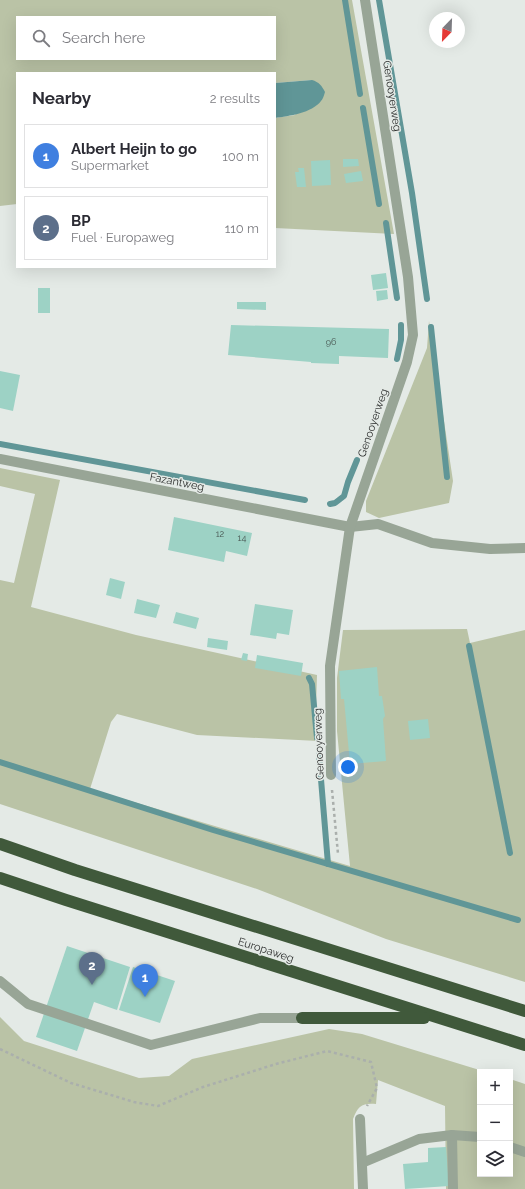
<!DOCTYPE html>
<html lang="en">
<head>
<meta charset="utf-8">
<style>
  body { margin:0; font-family:Raleway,sans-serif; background:#f7f7f7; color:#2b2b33 }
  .controls { position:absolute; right:12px; bottom:12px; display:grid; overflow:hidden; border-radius:0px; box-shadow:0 4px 16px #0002 }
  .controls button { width:36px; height:36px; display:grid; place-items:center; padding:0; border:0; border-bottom:1px solid #e1e1e2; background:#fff; color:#2b2b33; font:20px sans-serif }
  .compass { position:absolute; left:429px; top:12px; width:36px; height:36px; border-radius:50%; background:#fff; box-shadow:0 4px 16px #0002; rotate:203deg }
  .you { position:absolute; left:348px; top:767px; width:14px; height:14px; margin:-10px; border:3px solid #fff; border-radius:50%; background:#1a73e8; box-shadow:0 0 0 6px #1a73e833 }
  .badge { display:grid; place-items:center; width:26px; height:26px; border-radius:50%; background:#2563eb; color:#fff; font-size:13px; font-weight:700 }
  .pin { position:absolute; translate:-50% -33px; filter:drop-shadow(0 1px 2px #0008) }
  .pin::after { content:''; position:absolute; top:21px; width:14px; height:12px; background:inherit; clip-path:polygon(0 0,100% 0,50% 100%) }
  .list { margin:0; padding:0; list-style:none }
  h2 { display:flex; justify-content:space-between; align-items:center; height:52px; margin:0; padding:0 16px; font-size:17px }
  h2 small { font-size:13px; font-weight:400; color:#7c7c81 }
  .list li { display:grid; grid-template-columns:26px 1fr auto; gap:12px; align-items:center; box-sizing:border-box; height:64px; margin:0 8px 8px; padding:0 8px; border:1px solid #e1e1e2; border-radius:0px }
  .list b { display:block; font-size:15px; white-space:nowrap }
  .list p { margin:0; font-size:13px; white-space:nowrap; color:#7c7c81 }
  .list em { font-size:13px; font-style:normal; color:#7c7c81 }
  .icon { flex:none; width:22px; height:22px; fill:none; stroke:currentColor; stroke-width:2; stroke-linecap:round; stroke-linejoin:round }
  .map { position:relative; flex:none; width:525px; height:1189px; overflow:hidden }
  .search { position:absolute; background:#fff; box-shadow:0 4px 16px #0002; left:16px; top:16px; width:260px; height:44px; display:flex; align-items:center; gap:10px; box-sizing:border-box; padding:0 14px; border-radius:0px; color:#7c7c81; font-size:15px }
  .panel { position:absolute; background:#fff; box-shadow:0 4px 16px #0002; left:16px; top:72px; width:260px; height:196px; border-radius:0px }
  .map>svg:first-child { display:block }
  .green { fill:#bac3a6; fill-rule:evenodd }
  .water { fill:#609697 }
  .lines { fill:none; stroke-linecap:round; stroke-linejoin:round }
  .stream { stroke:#609697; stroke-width:6 }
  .building { fill:#9dd2c5 }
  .path { stroke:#aaafac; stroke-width:2.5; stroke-dasharray:3 3; stroke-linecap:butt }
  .service { stroke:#98a596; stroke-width:10 }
  .minor { stroke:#98a596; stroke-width:10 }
  .motorway { stroke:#40593b; stroke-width:12 }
  .labels { text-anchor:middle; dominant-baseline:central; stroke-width:3; stroke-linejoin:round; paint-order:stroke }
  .number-label { font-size:9px; fill:#485652 }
  .street-label { font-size:11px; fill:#2b2d2c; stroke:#e4eae6 }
</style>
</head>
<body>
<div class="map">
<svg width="525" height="1189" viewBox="0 0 525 1189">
  <rect width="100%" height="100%" fill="#e4eae6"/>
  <g class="green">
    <path d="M0,0h352l42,234 -119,-6v-110l20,-3 17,-35 -37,3v-10h-258v131l-17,2zM17,17h258v42h-258z"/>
    <polygon points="429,321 453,481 449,503 379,518 366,512 366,501 427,348"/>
    <polygon points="0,468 60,480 31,607 136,635 317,675 316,709 318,741 197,735 117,714 111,722 90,789 350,866 337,731 337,678 343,630 467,629 470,643 525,630 525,982 386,939 257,889 0,804 0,580 14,583 35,494 0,486"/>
    <path d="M0,1017l24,24 115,37 30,-2 23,-17 137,-30 33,5 124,38h-6v102h30v-95l15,5v105h-79l-1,-83 -67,-26 -2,24c-14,-1 -18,2 -23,15l1,70h-354z"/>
  </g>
  <path class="water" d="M312,80c7,2 10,6 13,12 -1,3 -2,7 -4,9 -9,12 -32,15 -46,17v-35z"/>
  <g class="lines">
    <g class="stream">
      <polyline points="345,0 360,94"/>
      <polyline points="379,0 412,193 427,299"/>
      <polyline points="363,108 379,204"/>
      <polyline points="386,223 397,298"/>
      <polyline points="431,327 447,477"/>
      <polyline points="397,359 401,340 401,325"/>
      <polyline points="0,444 305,500"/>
      <polyline points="330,504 335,503 344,496 348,482 357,460"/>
      <polyline points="469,646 510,853"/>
      <polyline points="309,678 312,684 317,738"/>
      <polyline points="319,755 328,864"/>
      <polyline points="0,762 213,830 518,920"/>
    </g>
  </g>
  <g class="building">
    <polygon points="343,159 358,159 359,166 343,167"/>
    <polygon points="330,160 331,185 312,186 311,161"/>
    <polygon points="298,168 304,168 306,187 297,187 295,172 299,172"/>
    <polygon points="361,171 363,181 346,183 344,174"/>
    <polygon points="386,273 388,288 373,290 371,275"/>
    <rect x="38" y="288" width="12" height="25"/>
    <polygon points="387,290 388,299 377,301 376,291"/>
    <polygon points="237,302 266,302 266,310 237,309"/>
    <polygon points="231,325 389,329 388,358 339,356 339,364 311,363 311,362 228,355"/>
    <polygon points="0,371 20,375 13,411 0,408"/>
    <polygon points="174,517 252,533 247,556 226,551 224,562 168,550"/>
    <polygon points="110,578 125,582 121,599 106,595"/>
    <polygon points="137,599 160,605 156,618 134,613"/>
    <polygon points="255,604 293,610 289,635 277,633 276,639 250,635"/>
    <polygon points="176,612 199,618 196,629 173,623"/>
    <polygon points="208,638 228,641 227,650 207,647"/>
    <polygon points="243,653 248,654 247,661 241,660"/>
    <polygon points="257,655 303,663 301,676 255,668"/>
    <polygon points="377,667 379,696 382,696 385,716 383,719 386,761 350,764 344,699 341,699 339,671"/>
    <polygon points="428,719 430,738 410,740 408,721"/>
    <polygon points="67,946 130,967 117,1010 94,1002 77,1051 36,1037"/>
    <polygon points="133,967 175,981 160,1023 119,1010"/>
    <polygon points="446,1147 449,1186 405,1189 403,1164 428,1162 428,1148"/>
  </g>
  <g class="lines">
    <g class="path">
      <polyline points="332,790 338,854"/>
      <polyline points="0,1049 71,1083 134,1102 158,1106 203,1087 276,1064 327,1051 371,1062 377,1088 367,1106"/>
    </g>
    <g class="service">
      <polyline points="350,527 378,524 432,543 490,549 525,548"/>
      <polyline points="0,981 28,1004 151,1045 260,1018 302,1018"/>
      <polyline points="452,1135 453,1189"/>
      <polyline points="510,1147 525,1152"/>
      <polyline points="362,1163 419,1139 452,1135 480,1137"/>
    </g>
    <g class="minor">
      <polyline points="0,459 350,527"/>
      <polyline points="331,775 330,666 350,527 407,362 413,335 408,277 365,0"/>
      <polyline points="360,1119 363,1189"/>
    </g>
    <g class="motorway">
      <polyline points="0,844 75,870 525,1011"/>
      <polyline points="0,878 66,900 525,1045"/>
      <polyline points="302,1018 424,1018"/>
    </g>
  </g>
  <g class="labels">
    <g class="number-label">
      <text x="331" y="342">96</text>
      <text x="220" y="534">12</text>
      <text x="242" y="538">14</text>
    </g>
    <g class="street-label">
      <text transform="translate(392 96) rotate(81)">Genooyerweg</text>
      <text transform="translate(373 423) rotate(-71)">Genooyerweg</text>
      <text transform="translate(177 482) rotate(11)">Fazantweg</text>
      <text transform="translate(319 744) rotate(-92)">Genooyerweg</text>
      <text transform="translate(266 950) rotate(18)">Europaweg</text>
    </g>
  </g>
</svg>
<div class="controls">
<button>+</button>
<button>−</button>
<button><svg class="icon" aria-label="layers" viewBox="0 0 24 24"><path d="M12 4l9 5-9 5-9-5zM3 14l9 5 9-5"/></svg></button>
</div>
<svg class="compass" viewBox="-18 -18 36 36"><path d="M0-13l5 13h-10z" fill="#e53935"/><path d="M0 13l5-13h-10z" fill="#7c7c81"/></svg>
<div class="you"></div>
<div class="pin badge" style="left:145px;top:997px;background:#3f7fe0">1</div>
<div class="pin badge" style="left:92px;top:985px;background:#5c6f8a">2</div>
<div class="search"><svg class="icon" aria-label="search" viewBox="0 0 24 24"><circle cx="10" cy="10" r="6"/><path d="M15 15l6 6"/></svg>Search here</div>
<section class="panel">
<h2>Nearby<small>2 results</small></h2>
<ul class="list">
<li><span class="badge" style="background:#3f7fe0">1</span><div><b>Albert Heijn to go</b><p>Supermarket</p></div><em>100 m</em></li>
<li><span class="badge" style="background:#5c6f8a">2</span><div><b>BP</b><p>Fuel · Europaweg</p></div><em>110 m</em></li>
</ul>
</section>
</div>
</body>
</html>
